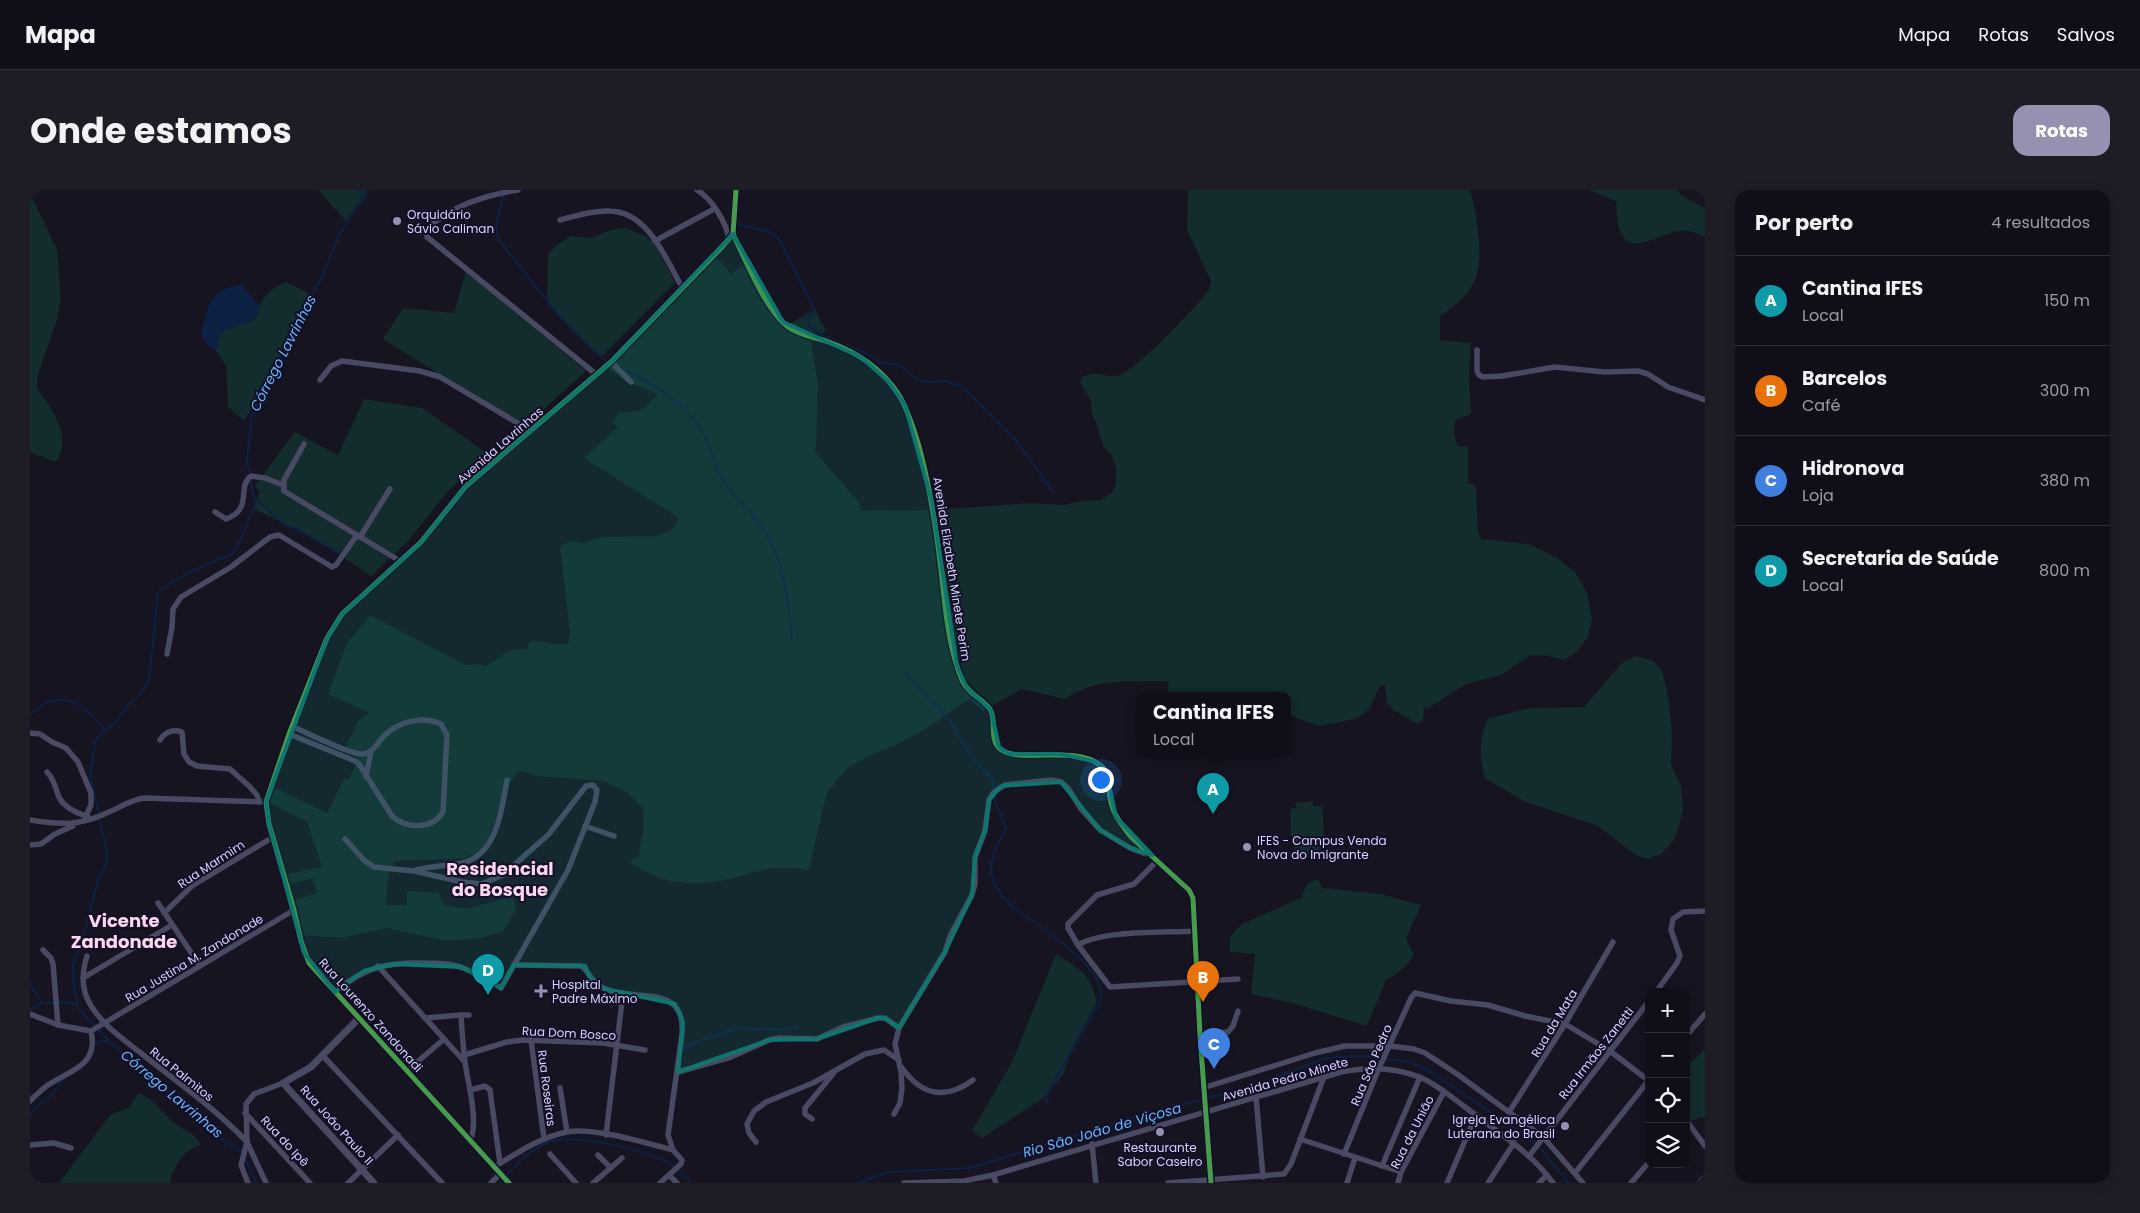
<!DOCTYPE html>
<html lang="pt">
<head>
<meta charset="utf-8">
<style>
  body { margin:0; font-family:Poppins,sans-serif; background:#1e1d26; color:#f1f3f6 }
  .controls { position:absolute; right:15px; bottom:15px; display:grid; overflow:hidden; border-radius:10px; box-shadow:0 2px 12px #0003 }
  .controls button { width:45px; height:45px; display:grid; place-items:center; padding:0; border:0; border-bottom:1px solid #302f38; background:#100f19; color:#f1f3f6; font:25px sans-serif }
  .you { position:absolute; left:1070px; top:589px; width:18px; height:18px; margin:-12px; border:4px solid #fff; border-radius:50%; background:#1a73e8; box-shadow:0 0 0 8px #1a73e833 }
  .badge { display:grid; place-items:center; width:32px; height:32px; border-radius:50%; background:#9591b1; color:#fff; font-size:16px; font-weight:700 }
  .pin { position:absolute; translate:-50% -41px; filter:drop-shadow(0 1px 2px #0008) }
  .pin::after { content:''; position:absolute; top:26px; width:18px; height:15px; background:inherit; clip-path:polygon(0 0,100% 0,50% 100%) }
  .popup { position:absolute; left:1106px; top:502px; width:155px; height:65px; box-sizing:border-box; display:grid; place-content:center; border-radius:10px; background:#100f19; filter:drop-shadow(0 1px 4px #0005); font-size:16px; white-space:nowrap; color:#9c9ca2 }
  .popup b { font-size:19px; color:#f1f3f6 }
  .popup::after { content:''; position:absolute; left:50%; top:100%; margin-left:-10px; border:10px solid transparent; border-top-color:#100f19 }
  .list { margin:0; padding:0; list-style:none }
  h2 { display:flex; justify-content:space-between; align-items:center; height:65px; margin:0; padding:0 20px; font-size:21px }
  h2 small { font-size:16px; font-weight:400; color:#9c9ca2 }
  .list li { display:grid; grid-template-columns:32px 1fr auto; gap:15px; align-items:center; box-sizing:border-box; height:90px; padding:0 20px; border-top:1px solid #302f38 }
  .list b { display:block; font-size:19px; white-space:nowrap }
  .list p { margin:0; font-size:16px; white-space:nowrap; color:#9c9ca2 }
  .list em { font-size:16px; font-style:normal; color:#9c9ca2 }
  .icon { flex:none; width:28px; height:28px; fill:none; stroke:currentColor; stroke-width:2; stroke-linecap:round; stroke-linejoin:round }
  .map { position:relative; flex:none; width:1675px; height:993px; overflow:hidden; border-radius:15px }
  header { display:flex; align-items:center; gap:30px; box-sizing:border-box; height:70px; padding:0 25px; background:#100f19; border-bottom:1px solid #302f38 }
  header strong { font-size:24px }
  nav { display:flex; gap:28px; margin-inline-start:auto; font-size:18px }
  .intro { display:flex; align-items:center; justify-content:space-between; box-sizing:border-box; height:120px; padding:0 30px }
  h1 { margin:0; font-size:35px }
  .button { padding:12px 22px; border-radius:15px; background:#9591b1; color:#fff; font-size:18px; font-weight:700 }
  main { display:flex; gap:30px; padding:0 30px }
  aside { flex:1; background:#100f19; border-radius:15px; box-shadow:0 2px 12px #0003 }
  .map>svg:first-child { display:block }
  .green { fill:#132c2d }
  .water { fill:#0d2144 }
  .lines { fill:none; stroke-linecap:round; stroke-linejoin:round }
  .stream { stroke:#0d2144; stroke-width:2 }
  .minor { stroke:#4a4962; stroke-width:5.5 }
  .tertiary { stroke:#4a4962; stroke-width:7 }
  .cycleway-casing { stroke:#130f26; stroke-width:8 }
  .cycleway { stroke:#469c4c; stroke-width:5 }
  .marked { fill:#0f766e; fill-opacity:0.2; stroke:#0f766e; stroke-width:4; stroke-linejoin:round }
  .poi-dot { fill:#9591b1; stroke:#130f26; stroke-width:2 }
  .labels { text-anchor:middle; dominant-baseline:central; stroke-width:4; stroke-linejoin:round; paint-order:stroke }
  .poi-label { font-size:12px; fill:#d9d4ff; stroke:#130f26; text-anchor:start }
  .street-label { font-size:12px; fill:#d9d4ff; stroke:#130f26 }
  .water-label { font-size:14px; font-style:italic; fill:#62b6ff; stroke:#130f26 }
  .district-label { font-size:18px; font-weight:bold; fill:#ffd6f0; stroke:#130f26 }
</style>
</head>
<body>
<header>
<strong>Mapa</strong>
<nav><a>Mapa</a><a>Rotas</a><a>Salvos</a></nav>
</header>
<div class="intro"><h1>Onde estamos</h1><a class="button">Rotas</a></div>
<main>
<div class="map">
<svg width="1675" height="993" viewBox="0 0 1675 993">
  <rect width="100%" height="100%" fill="#161421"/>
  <g class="green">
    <polygon points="0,0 10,1 1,6 27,59 31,110 26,133 8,184 7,198 25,225 32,244 32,259 27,271 22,271 0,262"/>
    <polygon points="288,0 337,0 316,31"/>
    <path d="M1158,0h282c7,22 14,68 5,90 -6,15 -22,28 -35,36v24l31,3 -2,35 2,36 -16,6 -1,14 4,12 10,1v37h5l3,4 2,43 3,8 48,5 27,13 20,16 11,20 5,26 -4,18 -10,14 -14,9 -15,-4 -18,-1 -30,20 -35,9 -39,25 -3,-2 -1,13 -5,4 -23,-13 -8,-8 -2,-18 -5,1 -10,22 -9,8 -7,3 -35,7 -28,-10 -4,6v-27h-120l2,-14c-39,1 -71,-4 -104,18l-43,-10 -39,22 -14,-12 -48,33 -25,13 -28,11 -19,11 -13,14 -10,14 -17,75c-15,-2 -30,-3 -46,0 -11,2 -22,6 -33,9 -37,8 -68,6 -99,-16l1,-4 6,-1 6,-31 -1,-19 -15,-15 -24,-12 -68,-5 -14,-5 -6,2 -9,16 -18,49 -10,14 -14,6 -70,3 -7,15 -2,29h20l1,-14 32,2 5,12 23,4 46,-13 3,14 -14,22 -21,6 -35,3 -59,-13 -46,10 -42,-3 -7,-34 25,-8 -4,-15 -26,7 -2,-10 37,-8 -15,-45 -41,-21 5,-15 56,27 17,-35 5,2 9,-21 -1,-2 -10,-4 -1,-7 13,-26 10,-7 -41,-19 19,-51 23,-28 96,50 13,-1 7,2 24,-16 17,-1 3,-7c13,-3 26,6 38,1l2,-10 -10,-87 10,-5 13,2 19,-6 56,-1 14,-7 7,-11 -95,-60 33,-30 -5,-6 8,-10c21,1 23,-2 38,-18l-33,-13 -20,-15 109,-111 17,19 12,-9 24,43 19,18 29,-17 11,22 -15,11 7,43 -2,61 -2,5 44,50 4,10 71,-1 98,-7 32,2 21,-4 16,-1 12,-7 4,-9v-16l-5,-14 -7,-6 -8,-26 -4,-7 -1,-15 -11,-17 2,-6c14,-8 24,2 37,-2 19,-6 76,-67 90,-85l2,-9 -24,-51z"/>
    <path d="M1559,0h88l7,7 21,11v29c-8,-4 -17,-7 -26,-6 -16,2 -48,24 -57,4 -6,-10 -5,-23 -6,-34z"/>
    <polygon points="595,38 616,46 624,53 645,93 572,166 562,160 517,113 518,64 525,56 541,46 562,48 581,40"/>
    <polygon points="436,81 556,181 494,237 353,149 373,118 424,123"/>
    <path d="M256,92l26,13 -42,82 -26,44 -16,-14 -2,-42 -10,-14 3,-15 4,-5 29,-10 6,-7c1,-16 13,-25 28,-32z"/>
    <path d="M334,209l58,9 68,47 -42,36 -39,49 -38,36c-37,-27 -75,-47 -117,-67l6,-17 -5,-6 40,-54 43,23z"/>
    <path d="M1607,466l16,5 9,10 7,28 3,39 -1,26 10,22 2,25 -5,18 -5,12 -12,13 -12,5 -12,-3 -39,-30 -74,-25 -40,-23c-3,-20 -7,-42 5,-60l41,-10 54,-1 39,-45z"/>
    <polygon points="1283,611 1283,616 1292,616 1295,658 1289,659 1289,664 1286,665 1286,666 1273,667 1273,666 1269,666 1268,660 1264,661 1263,646 1261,646 1260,619 1266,618 1265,613"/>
    <path d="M1288,689l4,9 58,6 41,11 -15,34 8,16c-5,10 -18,20 -28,25l-19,46 -71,-22 -45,-10 4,-40 -25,-2v-15l12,-13 59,-26 6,-14z"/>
    <path d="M1026,764c24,15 35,20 41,49l-25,45 -8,25 -20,25 -62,40 -10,-7 40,-69z"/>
    <polygon points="1675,859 1675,928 1671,927 1661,931 1656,930 1656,877"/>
    <path d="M108,903c15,5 19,14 30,24 10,11 26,14 33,28 -15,3 -29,23 -31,38h-111l51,-68 20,-8z"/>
  </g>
  <path class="water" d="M211,94l18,22 -1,8c-17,19 -39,5 -42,37l-8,-6 -7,-11c9,-30 6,-42 40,-50z"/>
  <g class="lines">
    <g class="stream">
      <polyline points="329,0 334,7"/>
      <path d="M473,5c-2,16 -11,29 -4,45 34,41 65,89 109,122"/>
      <polyline points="707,34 740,42 748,47 784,119 778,130 780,137 788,143 836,163 851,173 868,175 890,191 901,192 912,190 931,196 990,255 1022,301"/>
      <path d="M591,178c32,15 63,34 82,65 9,15 11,34 21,49 9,15 28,30 39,46 22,33 25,74 29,112"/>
      <polyline points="225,308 254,335 269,340 309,363"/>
      <polyline points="874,482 920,531 941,566 962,589 964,599"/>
      <path d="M0,523c8,-1 10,-7 16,-10 25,-11 46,9 59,28"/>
      <path d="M965,606l2,10 9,22c-6,13 -18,31 -14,47 5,25 26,35 45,49 17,12 65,47 64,69 0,4 -1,8 -2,11l-51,88 -1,11"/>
      <polyline points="69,624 60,585 65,553 69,546 86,532 101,512 110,505 119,491 128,403 130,400 159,382 202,364 208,356 225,314 217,270 222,224 233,206 247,172 263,145 271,125 292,87 310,43 339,0"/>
      <polyline points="69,629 77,659 77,672 68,691 54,744 43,774 43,792 48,818 79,851 113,883 154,914 191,948 213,963"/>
      <polyline points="0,793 11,812"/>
      <polyline points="29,812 46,814"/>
      <polyline points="0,819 12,813 24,813"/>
      <polyline points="64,856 71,851 79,851"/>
      <polyline points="654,858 674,849 707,838 749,840 768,837"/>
      <path d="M0,925c8,-14 16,-13 24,-23 4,-5 4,-9 10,-13"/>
      <polyline points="1028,946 1030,951"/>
      <polyline points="215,968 226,993"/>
      <path d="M469,993c14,-14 28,-32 47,-40 26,-11 93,6 119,18 9,4 18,14 26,22"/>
      <polyline points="829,993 858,982 940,978 1100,929 1216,898 1263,881 1290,870 1305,867 1334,866 1381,872 1402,883 1499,948 1512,960 1538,993"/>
    </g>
    <g class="minor">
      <path d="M488,0c-32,5 -65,15 -89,37l-3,4 1,6 170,138"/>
      <path d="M667,0c15,9 29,32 32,49"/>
      <path d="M530,30c16,-4 33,-10 50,-9 39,1 56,49 73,78"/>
      <path d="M703,44c13,27 32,75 55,93 11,8 25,10 38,14 29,10 56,27 73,54 9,15 14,32 19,48 12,42 18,84 23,127 4,36 7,77 21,110 6,14 20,18 28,29 7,11 -1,29 9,39 17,17 76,-4 101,17 12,10 7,28 12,41 3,12 12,21 19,31l58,53 4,8 7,137 11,148"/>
      <polyline points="625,51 684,19"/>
      <polyline points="1447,160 1447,181 1449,185 1453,187 1472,186 1525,177 1574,182 1608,181 1618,184 1638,197 1675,210"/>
      <polyline points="581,172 601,192"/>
      <polyline points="290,190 301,176 312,171 390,181 410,187 501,241"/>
      <polyline points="274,254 254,290 254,301 370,371"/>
      <path d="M185,322l11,7c28,-10 10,-32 25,-43l14,2 18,7"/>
      <polyline points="330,347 360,299"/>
      <polyline points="137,464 142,437 143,419 151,407 201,377 240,347 249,345 302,377 306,375 327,345"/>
      <polyline points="0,543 10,544 22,552 36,558 48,572 61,603 61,615 56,626"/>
      <path d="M259,544l66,27 4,3 33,52c14,13 40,14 51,-4l4,-77 -6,-11c-19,-9 -43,-2 -57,12 -6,7 -11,16 -20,18 -11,2 -59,-22 -72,-28"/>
      <path d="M130,550c5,-8 13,-11 22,-8l2,22 5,8 8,4 33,3 19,17 8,9 2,7"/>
      <path d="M17,582c9,10 7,14 12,25 5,11 19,16 29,20"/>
      <polyline points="336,587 341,561"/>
      <path d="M0,630c31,5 50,6 79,-8 12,-5 23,-13 36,-14l121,4"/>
      <polyline points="555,636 584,646"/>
      <polyline points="0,655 11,654 25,644 43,636"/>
      <polyline points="1128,670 1104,694 1067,705 1038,734 1038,738 1048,755 1080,797 1208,789"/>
      <path d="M386,680c15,-4 31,-4 46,-7 35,-8 40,-54 45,-83"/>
      <polyline points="128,713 170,776"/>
      <polyline points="134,723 162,696 243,647"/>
      <path d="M1048,755c25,-15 86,-12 117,-14"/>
      <polyline points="13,760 21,768 23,774 28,835"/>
      <path d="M57,766c-5,16 -6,33 3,48 12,21 33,35 52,50 35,28 74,55 105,88l-6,23 7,18"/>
      <path d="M484,775l67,1c9,5 8,15 22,22 31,15 83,-6 79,46l-14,101 5,15 9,10 -1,4 -21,19"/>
      <polyline points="348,776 434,871"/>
      <polyline points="53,788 142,735"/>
      <path d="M305,802c29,-25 52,-30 90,-29 13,0 26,0 38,5 14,5 26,12 38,20l67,-118 27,-68 2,-12 -4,-5 -7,1 -37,48 -46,41 -21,9 -20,-2 -48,-11 -40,-4 -9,-6 -20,-22"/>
      <polyline points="1626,802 1647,773 1650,766 1641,740 1643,729 1653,722 1675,721"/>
      <polyline points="0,824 28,835 61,841"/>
      <path d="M439,825h-8c1,16 2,32 4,47 3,23 14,58 5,80"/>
      <polyline points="395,828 431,825"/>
      <polyline points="61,841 264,720"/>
      <polyline points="1170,845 1198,842 1203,836 1208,821"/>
      <polyline points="1656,846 1675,824"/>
      <polyline points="501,850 514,949"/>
      <polyline points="434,865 477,852 493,850 573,853 615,860"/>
      <polyline points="293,866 412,993"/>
      <path d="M872,878c20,28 44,32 71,12"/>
      <polyline points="378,880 414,849"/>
      <polyline points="648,882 701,867 739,850 750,848 787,849 813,837 848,828 855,828 869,838"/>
      <polyline points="530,898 537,942"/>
      <polyline points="1173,898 1285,863 1315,856 1360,856 1384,859 1395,863 1427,884 1513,947 1553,993"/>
      <polyline points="440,900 455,896 460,900 470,973"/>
      <polyline points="1226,907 1233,987"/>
      <path d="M0,911c6,-6 12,-12 18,-16 22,-15 51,-19 43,-54"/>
      <polyline points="1479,922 1535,834 1583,752"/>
      <polyline points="215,923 280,993"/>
      <polyline points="864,924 870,913 872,898 871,882 865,854 869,838 915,762 920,746 942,705 945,694 945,667 955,641 959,610 964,602 975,595 1021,590 1031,592 1038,598 1051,619 1070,640 1100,658 1119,665"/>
      <polyline points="782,929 775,924 775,918 803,884"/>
      <polyline points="1656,930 1675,956"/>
      <polyline points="576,945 593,803"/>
      <polyline points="1270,949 1371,982"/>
      <polyline points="726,952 719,943 717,934 724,921 736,912 783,893 835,864 854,860 869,870"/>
      <polyline points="1062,954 1066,993"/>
      <polyline points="0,955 24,953 41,958"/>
      <polyline points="520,964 546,993"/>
      <polyline points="1314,964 1349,878 1381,808 1385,803 1421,811 1458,815 1495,826 1535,834 1580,861 1619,891"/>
      <polyline points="568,965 581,978"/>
      <polyline points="1499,966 1619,811"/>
      <polyline points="1352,976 1390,887"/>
      <path d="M464,977c22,-13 46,-30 73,-35 27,-5 78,11 106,18"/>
      <polyline points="1545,983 1619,890"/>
      <polyline points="639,985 647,993"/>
      <polyline points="963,985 966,993"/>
      <polyline points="236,993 217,952 216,914 224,904 253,893"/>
      <polyline points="318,993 368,945"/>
      <polyline points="461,993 470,984"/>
      <polyline points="563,993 592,968"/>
      <path d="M874,993l60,-2 29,-6 348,-103c26,-5 53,-5 78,5 20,8 37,24 54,36 28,22 59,40 80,70"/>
      <polyline points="1138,993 1254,984 1261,974 1294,887"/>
      <polyline points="1317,993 1325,968"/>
      <polyline points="1368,993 1371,982 1414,902"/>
      <polyline points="1417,993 1446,925"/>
      <polyline points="1458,993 1484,953"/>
      <polyline points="1509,993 1517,985"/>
      <polyline points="1601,993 1619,972"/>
      <polyline points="1669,993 1675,987"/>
    </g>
    <g class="tertiary">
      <polyline points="329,828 281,877 253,893 344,993"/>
      <polyline points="479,993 279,773 271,751 264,720 239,634 236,612 259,544 297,448 312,424 391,352 436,296 581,172 692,57 703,44 706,0"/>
    </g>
    <defs>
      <g id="cycleway">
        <path d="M703,44c13,27 32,75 55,93 11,8 25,10 38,14 29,10 56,27 73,54 9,15 14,32 19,48 12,42 18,84 23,127 4,36 7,77 21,110 6,14 20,18 28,29 7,11 -1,29 9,39 17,17 76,-4 101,17 12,10 7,28 12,41 3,12 12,21 19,31l58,53 4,8 7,137 11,148"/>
        <polyline points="479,993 279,773 271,751 264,720 239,634 236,612 259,544 297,448 312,424 391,352 436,296 581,172 692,57 703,44 706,0"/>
      </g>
    </defs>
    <use href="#cycleway" class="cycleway-casing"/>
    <use href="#cycleway" class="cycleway"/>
  </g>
  <path class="marked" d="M703,44l50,88 78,35 27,24 17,24 27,97 25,164 10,22 24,22 8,37 10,7h52l36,8 9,9 10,46 36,38 -22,-7 -30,-18 -39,-48 -60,4 -12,14 -4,31 -10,26 -3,38 -27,57 -46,76 -14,-10h-7l-61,21 -48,1 -91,32 5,-50 -8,-18 -70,-15 -15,-10 -5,-13 -71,-1 -13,23 -40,-21 -67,-3 -30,7 -29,21 -31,-39 -35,-129 -3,-22 61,-164 15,-24 79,-72 45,-56 145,-124z"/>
  <g class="poi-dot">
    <circle cx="367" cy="31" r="5"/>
    <circle cx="1217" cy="657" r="5"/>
    <path d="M508.5 793.5h5v5h5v5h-5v5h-5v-5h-5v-5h5z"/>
    <circle cx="1535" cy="936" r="5"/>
    <circle cx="1130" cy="942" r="5"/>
  </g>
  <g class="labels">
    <g class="poi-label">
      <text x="377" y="24">Orquidário<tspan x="377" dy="14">Sávio Caliman</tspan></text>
      <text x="1227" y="650">IFES - Campus Venda<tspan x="1227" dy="14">Nova do Imigrante</tspan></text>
      <text x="522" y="794">Hospital<tspan x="522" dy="14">Padre Máximo</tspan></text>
      <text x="1525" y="929" text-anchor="end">Igreja Evangélica<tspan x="1525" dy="14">Luterana do Brasil</tspan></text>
      <text x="1130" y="957" text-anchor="middle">Restaurante<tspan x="1130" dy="14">Sabor Caseiro</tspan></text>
    </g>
    <g class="street-label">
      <text transform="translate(470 255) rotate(-41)">Avenida Lavrinhas</text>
      <text transform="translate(922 379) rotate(81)">Avenida Elizabeth Minete Perim</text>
      <text transform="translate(181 674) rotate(-33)">Rua Marmim</text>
      <text transform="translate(164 768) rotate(-31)">Rua Justina M. Zandonade</text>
      <text transform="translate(341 825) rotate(48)">Rua Lourenzo Zandonadi</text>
      <text transform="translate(1524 833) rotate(-59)">Rua da Mata</text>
      <text transform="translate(539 843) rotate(3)">Rua Dom Bosco</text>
      <text transform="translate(1566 863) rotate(-52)">Rua Irmãos Zanetti</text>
      <text transform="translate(1341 875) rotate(-67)">Rua São Pedro</text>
      <text transform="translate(152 884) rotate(39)">Rua Palmitos</text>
      <text transform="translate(1255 889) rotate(-16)">Avenida Pedro Minete</text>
      <text transform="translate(517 898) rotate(83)">Rua Roseiras</text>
      <text transform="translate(307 935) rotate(48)">Rua João Paulo II</text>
      <text transform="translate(1382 942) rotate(-63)">Rua da União</text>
      <text transform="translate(255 951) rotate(47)">Rua do Ipê</text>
    </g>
    <g class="water-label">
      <text transform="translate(253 163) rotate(-63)">Córrego Lavrinhas</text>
      <text transform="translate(142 904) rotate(40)">Córrego Lavrinhas</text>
      <text transform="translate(1072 940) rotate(-16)">Rio São João de Viçosa</text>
    </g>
    <g class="district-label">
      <text x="470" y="678">Residencial<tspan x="470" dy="21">do Bosque</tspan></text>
      <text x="94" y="730">Vicente<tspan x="94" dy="21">Zandonade</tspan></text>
    </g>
  </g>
</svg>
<div class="controls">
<button>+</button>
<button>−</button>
<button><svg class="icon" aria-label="locate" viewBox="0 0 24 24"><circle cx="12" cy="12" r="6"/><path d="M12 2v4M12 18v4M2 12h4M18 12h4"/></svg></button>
<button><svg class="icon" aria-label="layers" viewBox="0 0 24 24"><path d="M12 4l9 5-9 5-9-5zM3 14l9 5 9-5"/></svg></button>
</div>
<div class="you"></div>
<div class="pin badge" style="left:1183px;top:624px;background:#0f9aa8">A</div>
<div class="popup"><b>Cantina IFES</b>Local</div>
<div class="pin badge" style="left:1173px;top:812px;background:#e8710a">B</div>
<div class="pin badge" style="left:1184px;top:879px;background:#3f7fe0">C</div>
<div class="pin badge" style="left:458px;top:805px;background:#0f9aa8">D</div>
</div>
<aside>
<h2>Por perto<small>4 resultados</small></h2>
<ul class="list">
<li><span class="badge" style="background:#0f9aa8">A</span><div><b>Cantina IFES</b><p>Local</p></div><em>150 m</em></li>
<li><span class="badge" style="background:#e8710a">B</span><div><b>Barcelos</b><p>Café</p></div><em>300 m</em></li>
<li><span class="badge" style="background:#3f7fe0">C</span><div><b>Hidronova</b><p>Loja</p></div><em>380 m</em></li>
<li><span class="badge" style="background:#0f9aa8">D</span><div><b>Secretaria de Saúde</b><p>Local</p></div><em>800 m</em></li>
</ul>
</aside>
</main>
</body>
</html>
